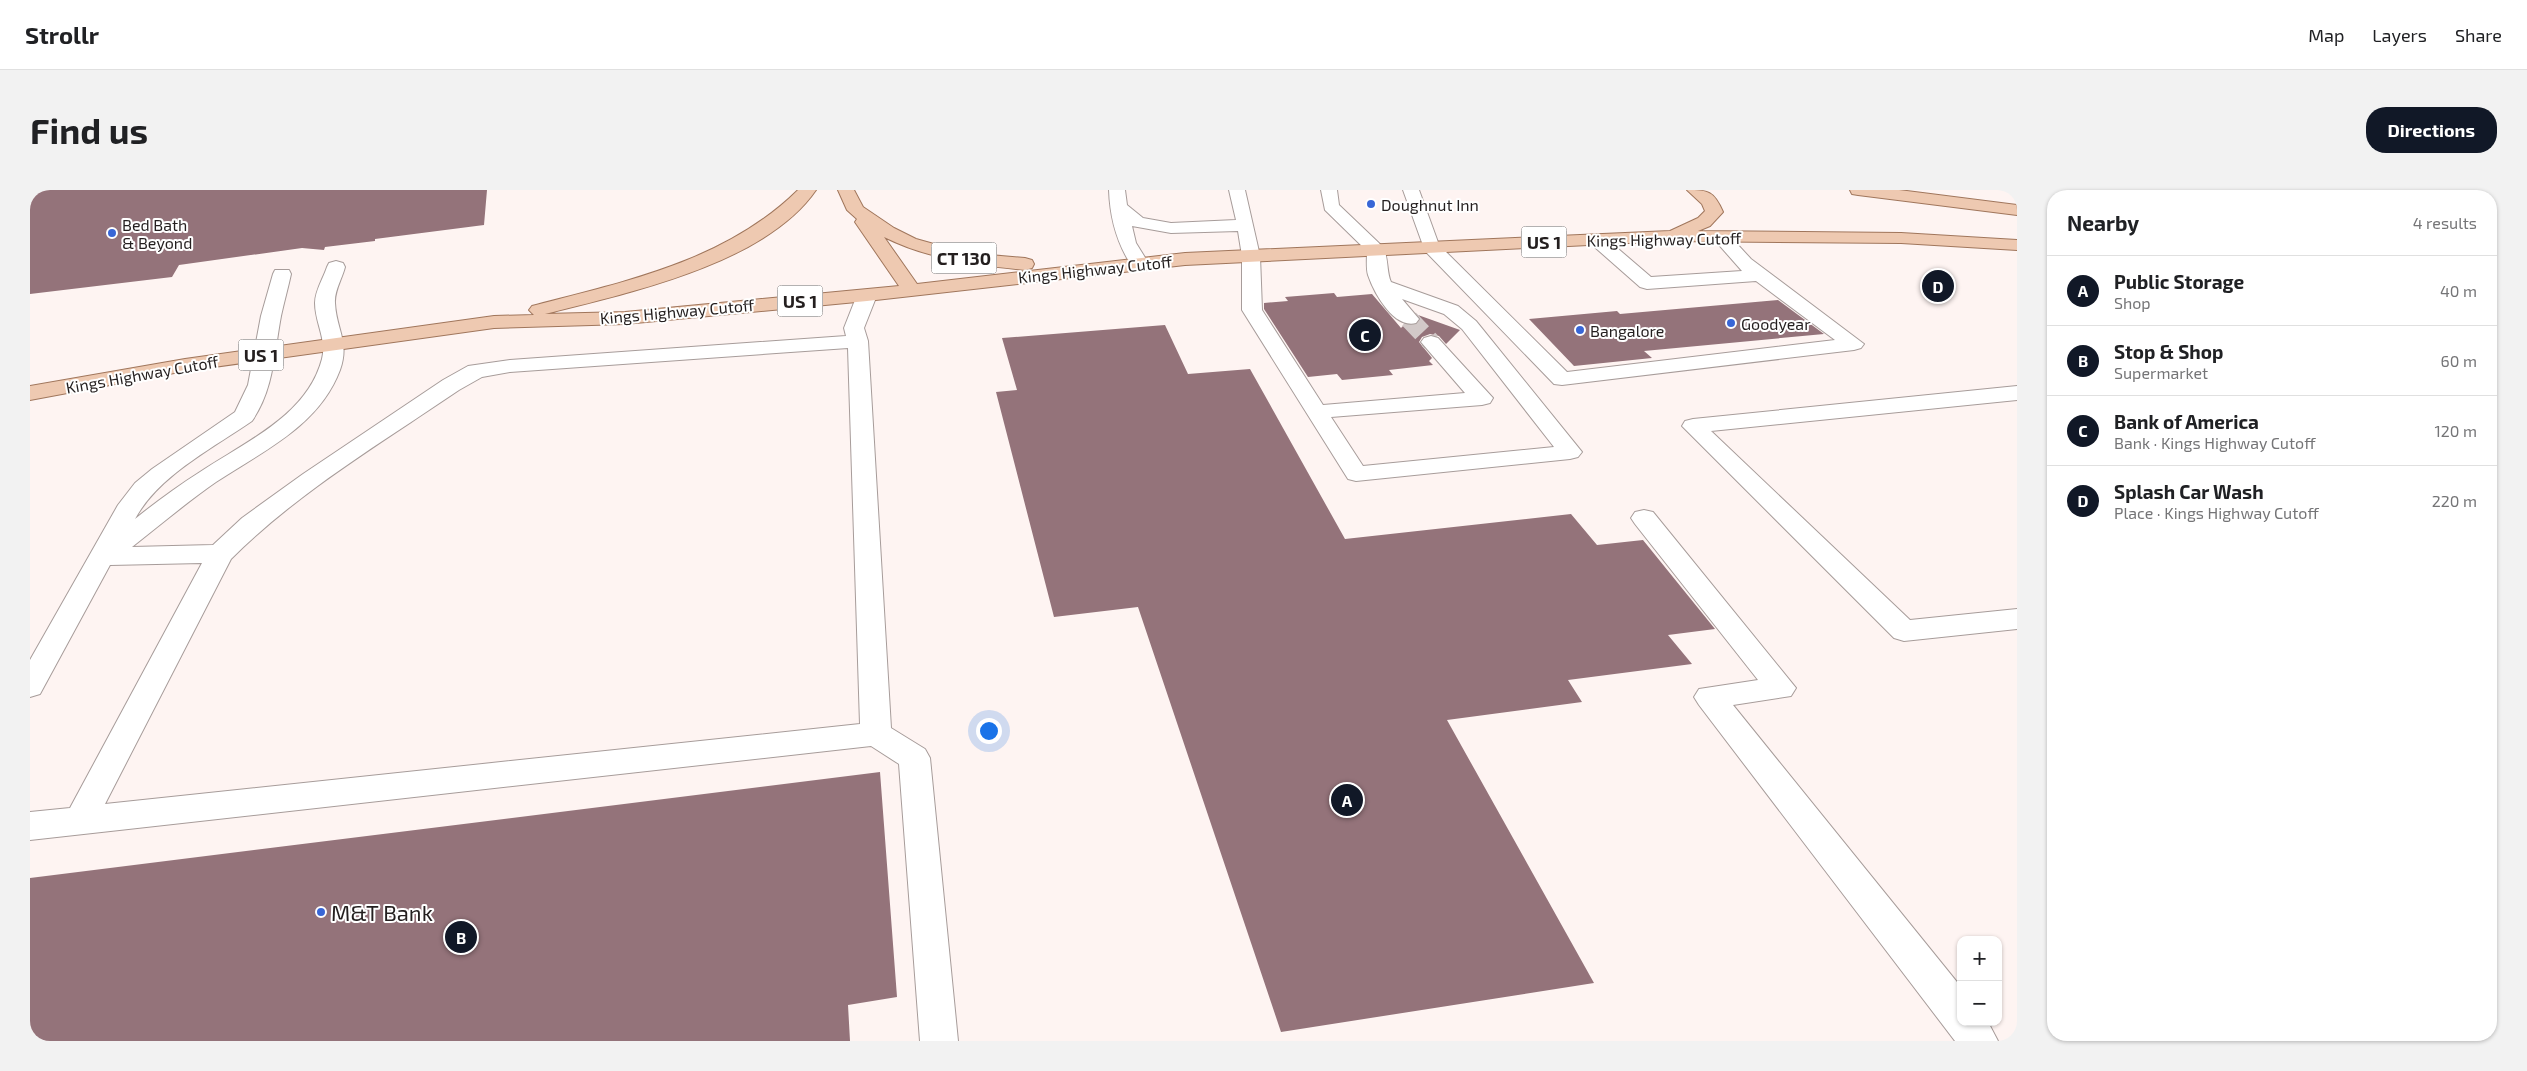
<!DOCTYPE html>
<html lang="en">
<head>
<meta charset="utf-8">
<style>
  body { margin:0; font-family:"Exo 2",sans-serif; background:#f2f2f2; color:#202124 }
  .controls { position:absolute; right:15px; bottom:15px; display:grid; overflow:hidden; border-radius:10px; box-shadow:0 1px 4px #0004 }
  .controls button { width:45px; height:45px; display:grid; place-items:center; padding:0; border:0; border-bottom:1px solid #e0e0e0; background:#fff; color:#202124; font:25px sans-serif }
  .you { position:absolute; left:958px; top:540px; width:18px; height:18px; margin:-12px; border:4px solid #fff; border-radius:50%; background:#1a73e8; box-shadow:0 0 0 8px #1a73e833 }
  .badge { display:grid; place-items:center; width:32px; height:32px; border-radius:50%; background:#111827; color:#fff; font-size:16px; font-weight:700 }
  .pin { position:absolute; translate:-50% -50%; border:2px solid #fff; box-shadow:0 1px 5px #0006 }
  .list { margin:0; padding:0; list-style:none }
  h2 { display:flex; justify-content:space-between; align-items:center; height:65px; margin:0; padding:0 20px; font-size:21px }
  h2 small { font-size:16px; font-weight:400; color:#757577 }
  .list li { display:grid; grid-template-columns:32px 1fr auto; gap:15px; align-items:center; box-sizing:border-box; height:70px; padding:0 20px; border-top:1px solid #e0e0e0 }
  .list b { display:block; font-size:19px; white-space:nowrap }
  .list p { margin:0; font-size:16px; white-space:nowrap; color:#757577 }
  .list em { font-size:16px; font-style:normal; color:#757577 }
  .map { position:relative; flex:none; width:1987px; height:851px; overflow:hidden; border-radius:20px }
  header { display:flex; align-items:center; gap:30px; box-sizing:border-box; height:70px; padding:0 25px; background:#fff; border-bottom:1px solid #e0e0e0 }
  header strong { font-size:24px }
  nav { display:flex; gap:28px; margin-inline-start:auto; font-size:18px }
  .intro { display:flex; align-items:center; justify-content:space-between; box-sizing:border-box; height:120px; padding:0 30px }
  h1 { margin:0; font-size:35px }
  .button { padding:12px 22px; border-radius:20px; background:#111827; color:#fff; font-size:18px; font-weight:700 }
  main { display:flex; gap:30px; padding:0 30px }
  aside { flex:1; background:#fff; border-radius:20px; box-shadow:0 1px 4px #0004 }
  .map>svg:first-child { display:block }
  .building { fill:#94737a }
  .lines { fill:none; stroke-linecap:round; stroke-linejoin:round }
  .minor-tunnel { stroke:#d2c9c8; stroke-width:19; stroke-dasharray:19 9; stroke-linecap:butt }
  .minor-casing { stroke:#a79c9a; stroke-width:2 }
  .major-casing { stroke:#a0765c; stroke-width:2 }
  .minor { fill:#fff; fill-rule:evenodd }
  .major { fill:#eec9b1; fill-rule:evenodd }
  .poi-dot { fill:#3866d6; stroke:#fff; stroke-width:2 }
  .labels { text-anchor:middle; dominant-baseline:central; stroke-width:4; stroke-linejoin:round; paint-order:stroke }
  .far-poi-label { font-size:16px; fill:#241f1f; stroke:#fff; text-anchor:start }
  .far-street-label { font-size:16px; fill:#241f1f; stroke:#fff }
  .shield { fill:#fff; stroke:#666262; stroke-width:1 }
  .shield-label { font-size:18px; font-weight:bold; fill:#241f1f }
  .near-poi-label { font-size:22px; fill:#241f1f; stroke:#fff; text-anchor:start }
</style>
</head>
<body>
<header>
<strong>Strollr</strong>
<nav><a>Map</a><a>Layers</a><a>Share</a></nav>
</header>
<div class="intro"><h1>Find us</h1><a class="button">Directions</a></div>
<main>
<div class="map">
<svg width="1987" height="851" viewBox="0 0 1987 851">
  <rect width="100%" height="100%" fill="#fef4f2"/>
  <g class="building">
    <polygon points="0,0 457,0 454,35 345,49 345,51 295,57 294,60 272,58 149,75 142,87 0,104"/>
    <polygon points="1304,103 1307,107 1342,104 1371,138 1375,134 1388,134 1391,129 1388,125 1430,140 1416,154 1409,146 1400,144 1392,147 1389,152 1402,168 1399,171 1403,175 1359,180 1363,185 1312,190 1307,184 1278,187 1234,119 1234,113 1258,111 1255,107"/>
    <polygon points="1748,110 1794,144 1614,161 1622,168 1544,176 1499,129 1587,121 1590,124"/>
    <polygon points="1135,135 1158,184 1220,179 1315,349 1541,324 1567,355 1613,350 1685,439 1638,445 1662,474 1538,490 1552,512 1417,530 1564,793 1251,842 1108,417 1024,427 966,202 987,200 972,148"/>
    <polygon points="850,582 867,807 818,815 820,851 0,851 0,688"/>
  </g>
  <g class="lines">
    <polyline class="minor-tunnel" points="1379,129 1401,152"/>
    <defs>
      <g id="minor">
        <path d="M1079,0h16l2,15 16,13 28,5 65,-3 -7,-30h16l15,66 2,54 61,95 142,-12 -44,-51 3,-4 7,-2 7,2 55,60 -3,5 -8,2 -151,12 32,49 191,-19 -92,-118 -18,-15 -42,-15 17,20 -3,4c-22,6 -42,-30 -48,-48 -2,-7 -1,-16 -1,-24l-42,-41 -4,-20h16l2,15 43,41c7,10 4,25 9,36l67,24 18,15 106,131 -4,5 -8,2 -214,22 -8,-2 -106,-169v-54l-4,-25 -67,2 -39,-7 4,17 13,21 -2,4h-14c-16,-24 -23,-49 -24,-78z"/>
        <polygon points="1373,0 1389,0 1409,55 1537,182 1805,150 1726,91 1617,99 1610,97 1560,53 1557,49 1560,45 1572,45 1621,87 1712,81 1682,47 1685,43 1697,43 1721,69 1834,154 1831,158 1824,160 1532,195 1524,194 1395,61"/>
        <path d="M306,71l7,2 2,4c-3,12 -11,24 -10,36 1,26 15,39 5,67 -21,56 -77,81 -124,112 -29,20 -56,43 -84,65l81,-2 29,-27 61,-44 140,-94 25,-14 42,-6 336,-24 -2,-8 13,-33 3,-4h14l3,4 -13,33 4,13 23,387 34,21 5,9 28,283h-38l-21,-277 -28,-18 -841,94v-28l40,-4 132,-245 -92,2 -70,129 -10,3v-37l88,-155 17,-22 17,-14 83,-57 13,-27 13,-69 12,-42 2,-4h14l2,4c-3,14 -7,28 -10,42 -7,37 -7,73 -29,105 -39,27 -94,55 -117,98 21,-17 43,-33 65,-47 45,-30 107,-56 122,-113 5,-20 -7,-36 -7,-56 0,-12 8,-24 12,-36l2,-4zM818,158l12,376 -755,80 126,-245c67,-67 150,-116 228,-169l23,-13 28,-5z"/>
        <polygon points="1987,196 1987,210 1681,241 1880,430 1987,419 1987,439 1874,451 1864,448 1652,236 1655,231 1663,229"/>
        <polygon points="1614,320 1623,322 1766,498 1761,506 1703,515 1931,797 1931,832 1958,832 1968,851 1925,851 1669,515 1664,507 1669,499 1728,490 1605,334 1601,328 1605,322"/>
      </g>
      <g id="major">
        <path d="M768,0h18c-51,74 -188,103 -271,124l80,-2 274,-26 -44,-64 2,-3 -10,-9 -9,-20h16l9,17 31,21 22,11 50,14 59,5 7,2 2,4 -2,4 -7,2c-49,-5 -97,-11 -141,-33l33,47 268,-31 485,-22 28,-13 7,-7 -3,-7 -15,-14c21,0 27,1 36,22l-13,14 -12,5 203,2 116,7v10l-116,-7 -233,-2 -483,24 -318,36 -242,23 -131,4 -309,43 -155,29v-14l155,-27 309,-43 40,-1 -5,-5 3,-4c95,-25 194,-45 266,-116z"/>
        <polygon points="1820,0 1869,0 1987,15 1987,25 1828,5 1822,4"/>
      </g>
    </defs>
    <use href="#minor" class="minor-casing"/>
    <use href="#major" class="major-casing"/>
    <use href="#minor" class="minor"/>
    <use href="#major" class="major"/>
  </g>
  <g class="poi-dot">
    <circle cx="1341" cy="14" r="5"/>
    <circle cx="82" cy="43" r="5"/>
    <circle cx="1701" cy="133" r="5"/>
    <circle cx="1550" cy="140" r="5"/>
    <circle cx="291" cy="722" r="5"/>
  </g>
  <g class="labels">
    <g class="far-poi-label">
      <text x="1351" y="14">Doughnut Inn</text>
      <text x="92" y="34">Bed Bath<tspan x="92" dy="18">&amp; Beyond</tspan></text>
      <text x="1711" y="133">Goodyear</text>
      <text x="1560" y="140">Bangalore</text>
    </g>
    <g class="far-street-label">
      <text transform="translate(1634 49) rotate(-1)">Kings Highway Cutoff</text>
      <text transform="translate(1065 79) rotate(-6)">Kings Highway Cutoff</text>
      <text transform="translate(647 121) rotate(-5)">Kings Highway Cutoff</text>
      <text transform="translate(112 184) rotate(-10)">Kings Highway Cutoff</text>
    </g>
    <g class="shield">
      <rect x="1491.5" y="36.5" width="45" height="31" rx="4"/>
      <rect x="901.5" y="52.5" width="65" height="31" rx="4"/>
      <rect x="747.5" y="95.5" width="45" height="31" rx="4"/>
      <rect x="208.5" y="149.5" width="45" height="31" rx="4"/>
    </g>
    <g class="shield-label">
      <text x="1514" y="52">US 1</text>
      <text x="934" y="68">CT 130</text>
      <text x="770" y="111">US 1</text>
      <text x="231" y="165">US 1</text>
    </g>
    <g class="near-poi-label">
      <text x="301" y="722">M&amp;T Bank</text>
    </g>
  </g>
</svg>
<div class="controls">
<button>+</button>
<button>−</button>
</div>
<div class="you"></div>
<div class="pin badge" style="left:1317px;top:610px">A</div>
<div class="pin badge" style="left:431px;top:747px">B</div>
<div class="pin badge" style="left:1335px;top:145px">C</div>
<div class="pin badge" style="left:1908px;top:96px">D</div>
</div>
<aside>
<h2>Nearby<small>4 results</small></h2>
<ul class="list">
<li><span class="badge">A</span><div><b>Public Storage</b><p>Shop</p></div><em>40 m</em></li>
<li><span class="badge">B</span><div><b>Stop &amp; Shop</b><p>Supermarket</p></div><em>60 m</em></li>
<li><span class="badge">C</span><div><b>Bank of America</b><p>Bank · Kings Highway Cutoff</p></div><em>120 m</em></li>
<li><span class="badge">D</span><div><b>Splash Car Wash</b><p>Place · Kings Highway Cutoff</p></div><em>220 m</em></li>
</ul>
</aside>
</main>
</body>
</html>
